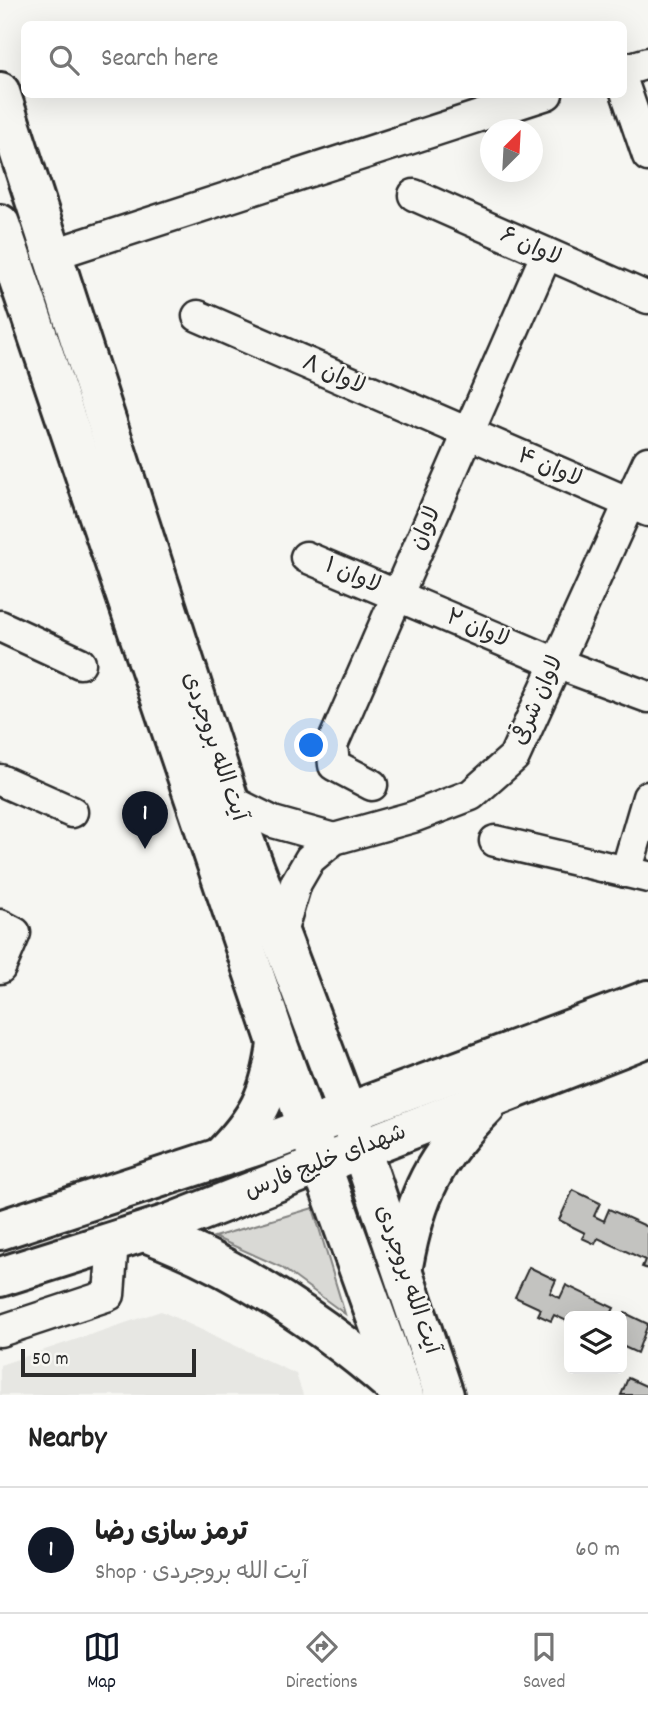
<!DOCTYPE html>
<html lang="en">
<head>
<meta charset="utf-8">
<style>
  body { margin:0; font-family:Dekko,"Playpen Sans Arabic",sans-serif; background:#f6f6f6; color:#222 }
  .controls { position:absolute; right:21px; bottom:21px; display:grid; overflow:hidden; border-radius:10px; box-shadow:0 7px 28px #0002 }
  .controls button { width:63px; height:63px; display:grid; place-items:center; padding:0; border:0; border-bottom:2px solid #e0e0e0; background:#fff; color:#222; font:35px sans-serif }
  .compass { position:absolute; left:480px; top:119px; width:63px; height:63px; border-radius:50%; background:#fff; box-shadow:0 7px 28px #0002; rotate:24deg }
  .scale { position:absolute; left:21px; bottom:18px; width:175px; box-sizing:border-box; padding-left:7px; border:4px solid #2b2b2b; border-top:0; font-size:19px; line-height:24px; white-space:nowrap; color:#2b2b2b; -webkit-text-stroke:5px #f6f6f2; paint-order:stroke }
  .you { position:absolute; left:312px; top:746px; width:24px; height:24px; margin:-18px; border:5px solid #fff; border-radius:50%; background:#1a73e8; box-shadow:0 0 0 10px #1a73e833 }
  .badge { display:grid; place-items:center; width:46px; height:46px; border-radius:50%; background:#111827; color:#fff; font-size:23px; font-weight:700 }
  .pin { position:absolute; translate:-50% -58px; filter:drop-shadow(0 2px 4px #0008) }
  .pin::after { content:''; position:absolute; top:37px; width:24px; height:21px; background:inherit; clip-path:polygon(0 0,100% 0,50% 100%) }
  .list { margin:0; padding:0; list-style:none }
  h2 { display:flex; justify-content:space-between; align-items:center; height:91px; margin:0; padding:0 28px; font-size:30px }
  h2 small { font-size:23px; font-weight:400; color:#767676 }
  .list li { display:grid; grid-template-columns:46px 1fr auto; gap:21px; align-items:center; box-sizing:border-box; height:126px; padding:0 28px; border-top:2px solid #e0e0e0 }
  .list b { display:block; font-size:26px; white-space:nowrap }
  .list p { margin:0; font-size:23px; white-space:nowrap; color:#767676 }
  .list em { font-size:23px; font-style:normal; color:#767676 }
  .icon { flex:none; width:38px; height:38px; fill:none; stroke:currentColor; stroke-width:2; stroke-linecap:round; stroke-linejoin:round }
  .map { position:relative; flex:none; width:648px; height:1395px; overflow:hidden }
  .search { position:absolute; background:#fff; box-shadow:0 7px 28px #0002; left:21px; right:21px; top:21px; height:77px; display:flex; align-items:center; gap:18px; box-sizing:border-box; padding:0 24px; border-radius:10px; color:#767676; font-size:26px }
  .sheet { height:217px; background:#fff }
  nav { display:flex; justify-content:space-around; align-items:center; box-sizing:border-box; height:98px; border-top:2px solid #e0e0e0; background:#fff; font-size:19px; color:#767676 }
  nav a { display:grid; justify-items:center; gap:4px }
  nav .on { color:#111827 }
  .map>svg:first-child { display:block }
  .built { fill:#e7e7e3 }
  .green { fill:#d9d9d5; stroke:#828280; stroke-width:2 }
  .building { fill:#c3c3c0; stroke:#2b2b2b; stroke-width:2 }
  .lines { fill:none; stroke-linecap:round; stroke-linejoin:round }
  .minor-casing { stroke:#2b2b2b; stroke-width:35 }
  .major-casing { stroke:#2b2b2b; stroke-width:44 }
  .minor { stroke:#f6f6f2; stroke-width:30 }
  .major { stroke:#f6f6f2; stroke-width:38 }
  .labels { text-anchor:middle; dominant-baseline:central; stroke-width:5; stroke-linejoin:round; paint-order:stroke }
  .street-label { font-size:23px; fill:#2b2b2b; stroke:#f6f6f2 }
</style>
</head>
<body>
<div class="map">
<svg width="648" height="1395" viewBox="0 0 648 1395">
  <rect width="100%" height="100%" fill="#f6f6f2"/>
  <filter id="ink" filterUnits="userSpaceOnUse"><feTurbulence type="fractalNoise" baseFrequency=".0143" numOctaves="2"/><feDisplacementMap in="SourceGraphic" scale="14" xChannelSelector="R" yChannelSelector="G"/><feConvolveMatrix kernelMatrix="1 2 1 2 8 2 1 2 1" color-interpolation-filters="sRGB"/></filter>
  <g filter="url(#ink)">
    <polygon class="built" points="161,1311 296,1374 303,1395 0,1395 0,1365"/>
    <polygon class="green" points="313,1208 345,1314 281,1267 214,1237"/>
    <g class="building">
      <polygon points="573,1190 600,1203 594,1216 604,1221 609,1209 648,1227 648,1269 642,1267 645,1260 598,1238 595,1244 582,1238 585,1233 559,1220"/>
      <polygon points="529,1267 556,1280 550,1293 560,1298 566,1285 614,1308 610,1316 569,1316 569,1322 554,1315 551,1321 538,1315 541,1309 515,1297"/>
      <polygon points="625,1313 648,1324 637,1353 622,1346 622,1320"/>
      <polygon points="628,1378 648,1387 648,1395 621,1395"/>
    </g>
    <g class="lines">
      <defs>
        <g id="minor">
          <polyline points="624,70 648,63"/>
          <polyline points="624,86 648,156"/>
          <polyline points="414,195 648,298"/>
          <polyline points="51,255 547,94"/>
          <polyline points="198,316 648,511"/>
          <polyline points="306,557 556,663 648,697"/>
          <polyline points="0,626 80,663"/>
          <polyline points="0,780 72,812"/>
          <polyline points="372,785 334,765 332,745 546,255"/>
          <polyline points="229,800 273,822 334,839"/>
          <polyline points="495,841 648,877"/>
          <polyline points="626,872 648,797"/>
          <polyline points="0,925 15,933 0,968"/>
          <polyline points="280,936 296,883 310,859 334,839 413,817 471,795 514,757 648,462"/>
          <polyline points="0,1331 109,1295 113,1241"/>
        </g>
        <g id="major">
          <polyline points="0,92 229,800 361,1149 444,1395"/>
          <polyline points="0,224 277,1042 404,1395"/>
          <path d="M222,1156c36,-37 48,-60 55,-112"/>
          <polyline points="0,1230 274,1140 648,1000"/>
          <path d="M145,1232c95,36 179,92 255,159"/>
          <path d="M403,1266c13,-72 31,-108 83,-160"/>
          <polyline points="0,1277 171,1223 648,1037"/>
        </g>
      </defs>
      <use href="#minor" class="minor-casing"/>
      <use href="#major" class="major-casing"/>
      <use href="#minor" class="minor"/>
      <use href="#major" class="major"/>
    </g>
  </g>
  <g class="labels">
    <g class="street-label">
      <text transform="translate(530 248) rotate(24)">لاوان ۶</text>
      <text transform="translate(333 376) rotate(24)">لاوان ۸</text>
      <text transform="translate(549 469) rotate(23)">لاوان ۴</text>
      <text transform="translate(427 529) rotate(-66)">لاوان</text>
      <text transform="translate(352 577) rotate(23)">لاوان ۱</text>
      <text transform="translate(477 630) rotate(23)">لاوان ۲</text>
      <text transform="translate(539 701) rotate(-66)">لاوان شرقی</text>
      <text transform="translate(213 747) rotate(71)">آیت الله بروجردی</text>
      <text transform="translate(326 1163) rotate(-21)">شهدای خلیج فارس</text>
      <text transform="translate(406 1280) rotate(71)">آیت الله بروجردی</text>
    </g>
  </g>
</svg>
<div class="controls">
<button><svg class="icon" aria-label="layers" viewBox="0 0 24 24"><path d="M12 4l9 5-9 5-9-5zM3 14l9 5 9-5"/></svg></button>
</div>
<svg class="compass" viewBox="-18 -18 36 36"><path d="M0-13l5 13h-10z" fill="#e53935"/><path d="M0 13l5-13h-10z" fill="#767676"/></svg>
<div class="scale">50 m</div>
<div class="you"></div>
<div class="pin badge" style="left:145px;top:849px">1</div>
<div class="search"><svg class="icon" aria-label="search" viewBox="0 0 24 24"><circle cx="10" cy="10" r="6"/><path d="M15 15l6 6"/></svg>Search here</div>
</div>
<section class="sheet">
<h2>Nearby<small></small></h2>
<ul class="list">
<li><span class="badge">1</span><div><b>ترمز سازی رضا</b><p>Shop · آیت الله بروجردی</p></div><em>60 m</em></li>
</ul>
</section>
<nav>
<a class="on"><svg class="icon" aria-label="map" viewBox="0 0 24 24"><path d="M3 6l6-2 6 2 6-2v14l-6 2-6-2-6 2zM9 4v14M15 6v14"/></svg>Map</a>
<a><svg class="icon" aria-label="directions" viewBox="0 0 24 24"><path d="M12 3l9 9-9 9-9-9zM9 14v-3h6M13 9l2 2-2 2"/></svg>Directions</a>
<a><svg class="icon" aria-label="saved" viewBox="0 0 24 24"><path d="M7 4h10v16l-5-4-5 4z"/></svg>Saved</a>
</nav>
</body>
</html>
